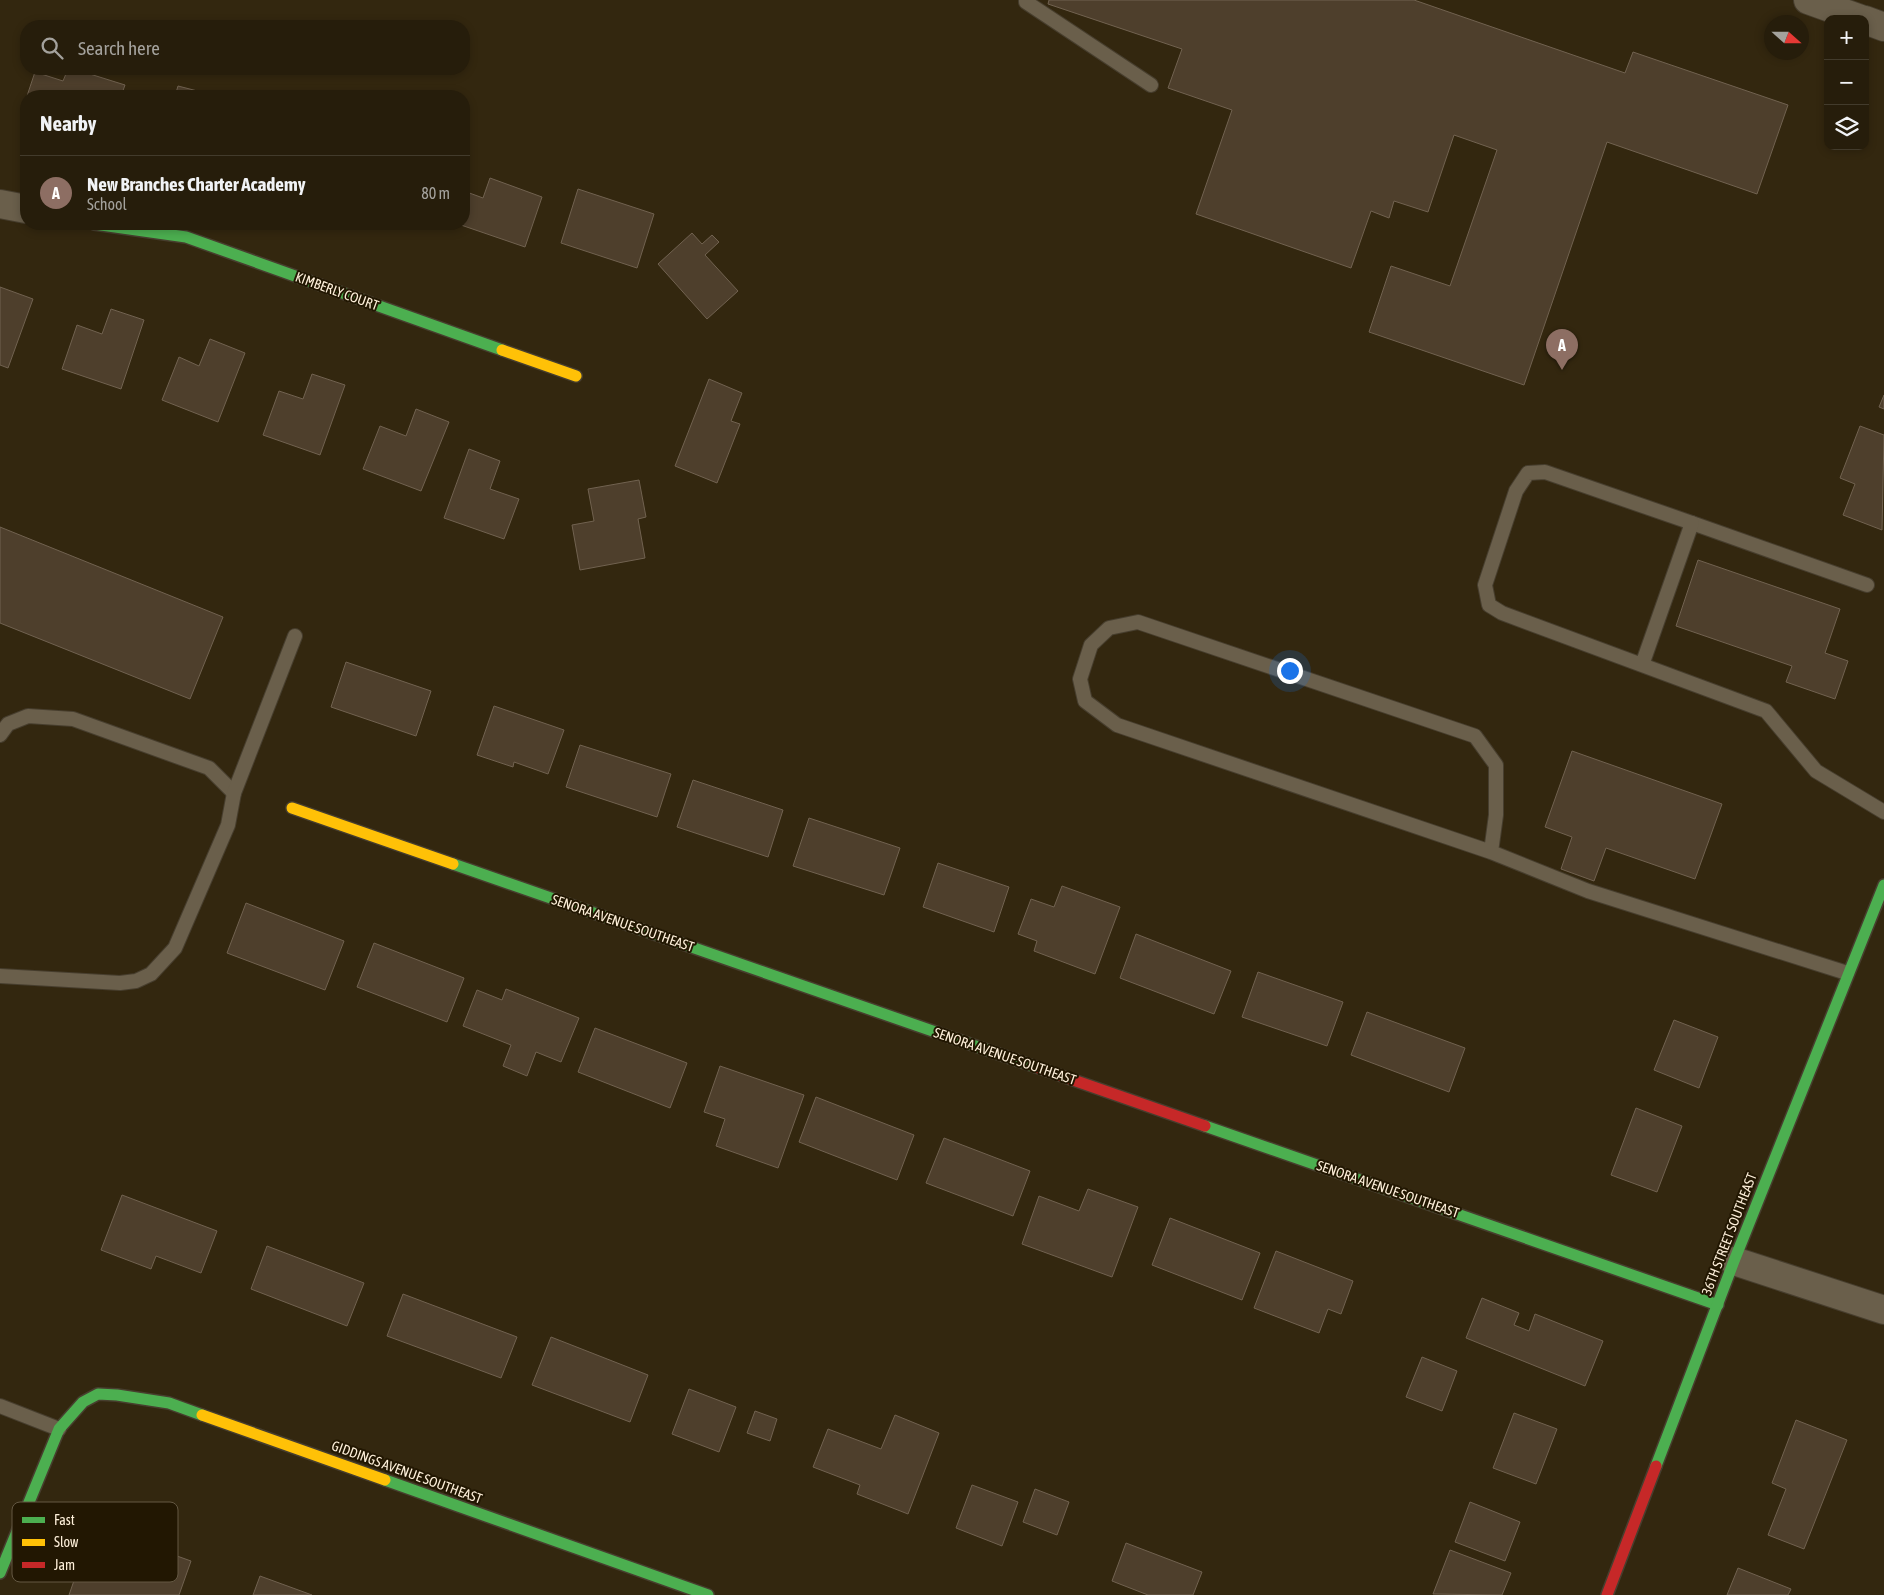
<!DOCTYPE html>
<html lang="en">
<head>
<meta charset="utf-8">
<style>
  body { margin:0; font-family:"Asap Condensed",sans-serif; background:#322a19; color:#f1f3f6 }
  .controls { position:absolute; right:15px; top:15px; display:grid; overflow:hidden; border-radius:10px; box-shadow:0 2px 8px #0003 }
  .controls button { width:45px; height:45px; display:grid; place-items:center; padding:0; border:0; border-bottom:1px solid #423b2c; background:#261d0b; color:#f1f3f6; font:25px sans-serif }
  .compass { position:absolute; left:1764px; top:15px; width:45px; height:45px; border-radius:50%; background:#261d0b; box-shadow:0 2px 8px #0003; rotate:111deg }
  .you { position:absolute; left:1289px; top:670px; width:18px; height:18px; margin:-12px; border:4px solid #fff; border-radius:50%; background:#1a73e8; box-shadow:0 0 0 8px #1a73e833 }
  .badge { display:grid; place-items:center; width:32px; height:32px; border-radius:50%; background:#ea580c; color:#fff; font-size:16px; font-weight:700 }
  .pin { position:absolute; translate:-50% -41px; filter:drop-shadow(0 1px 2px #0008) }
  .pin::after { content:''; position:absolute; top:26px; width:18px; height:15px; background:inherit; clip-path:polygon(0 0,100% 0,50% 100%) }
  .list { margin:0; padding:0; list-style:none }
  h2 { display:flex; justify-content:space-between; align-items:center; height:65px; margin:0; padding:0 20px; font-size:21px }
  h2 small { font-size:16px; font-weight:400; color:#a4a29d }
  .list li { display:grid; grid-template-columns:32px 1fr auto; gap:15px; align-items:center; box-sizing:border-box; height:75px; padding:0 20px; border-top:1px solid #423b2c }
  .list b { display:block; font-size:19px; white-space:nowrap }
  .list p { margin:0; font-size:16px; white-space:nowrap; color:#a4a29d }
  .list em { font-size:16px; font-style:normal; color:#a4a29d }
  .icon { flex:none; width:28px; height:28px; fill:none; stroke:currentColor; stroke-width:2; stroke-linecap:round; stroke-linejoin:round }
  .map { position:relative; flex:none; width:1884px; height:1595px; overflow:hidden }
  .search { position:absolute; background:#261d0b; box-shadow:0 2px 8px #0003; left:20px; top:20px; width:450px; height:55px; display:flex; align-items:center; gap:12px; box-sizing:border-box; padding:0 18px; border-radius:20px; color:#a4a29d; font-size:19px }
  .panel { position:absolute; background:#261d0b; box-shadow:0 2px 8px #0003; left:20px; top:90px; width:450px; height:140px; border-radius:20px }
  .map>svg:first-child { display:block }
  .building { fill:#4e3f2c; stroke:#716250 }
  .lines { fill:none; stroke-linecap:round; stroke-linejoin:round }
  .lane-casing { stroke:#473e2e; stroke-width:16 }
  .street-casing { stroke:#473e2e; stroke-width:30 }
  .fast-casing { stroke:#473e2e; stroke-width:14 }
  .slow-casing { stroke:#473e2e; stroke-width:14 }
  .jam-casing { stroke:#473e2e; stroke-width:14 }
  .lane { stroke:#6a5f4b; stroke-width:14 }
  .street { stroke:#6a5f4b; stroke-width:28 }
  .fast { stroke:#4caf50; stroke-width:11 }
  .slow { stroke:#ffc107; stroke-width:11 }
  .jam { stroke:#c62828; stroke-width:11 }
  .labels { text-anchor:middle; dominant-baseline:central; stroke-width:4; stroke-linejoin:round; paint-order:stroke }
  .street-label { font-size:14px; fill:#fef0da; stroke:#221702 }
  .key { fill:#221702; stroke:#645843; stroke-width:1 }
  .key-label { font-size:14px; fill:#fef0da }
</style>
</head>
<body>
<div class="map">
<svg width="1884" height="1595" viewBox="0 0 1884 1595">
  <rect width="100%" height="100%" fill="#33270f"/>
  <g class="building">
    <polygon points="1049,0 1414,0 1625,73 1633,52 1788,105 1757,194 1607,142 1524,385 1369,332 1391,266 1450,286 1497,150 1454,135 1428,212 1394,201 1389,218 1371,211 1351,268 1196,214 1232,110 1168,88 1182,49 1048,4"/>
    <polygon points="68,69 74,69 125,85 121,96 27,96 35,72 63,81"/>
    <polygon points="178,86 217,96 175,96"/>
    <polygon points="490,178 542,197 525,247 458,224 464,224 464,191 483,198"/>
    <polygon points="578,189 654,214 637,268 561,243"/>
    <polygon points="692,233 702,244 712,235 719,242 705,255 738,291 707,319 658,264"/>
    <polygon points="0,287 33,299 8,368 0,365"/>
    <polygon points="111,309 144,320 121,389 62,369 77,325 102,334"/>
    <polygon points="210,339 245,353 218,422 162,400 179,357 199,366"/>
    <polygon points="312,374 345,385 320,455 263,435 279,391 303,399"/>
    <polygon points="709,379 742,393 731,421 740,424 717,483 675,466"/>
    <polygon points="1884,395 1884,409 1879,407"/>
    <polygon points="416,409 449,422 421,491 363,469 380,426 406,436"/>
    <polygon points="1860,426 1884,435 1882,530 1843,515 1855,484 1840,478"/>
    <polygon points="469,449 500,461 490,489 519,499 504,539 444,518"/>
    <polygon points="639,480 646,517 638,519 645,558 580,570 572,525 594,521 588,489"/>
    <polygon points="0,527 223,617 190,699 0,623"/>
    <polygon points="1698,560 1840,609 1825,653 1848,661 1835,699 1786,682 1792,666 1676,626"/>
    <polygon points="346,662 431,691 416,736 331,707"/>
    <polygon points="494,706 564,730 548,774 514,762 513,767 477,755"/>
    <polygon points="580,745 671,774 657,817 566,787"/>
    <polygon points="1572,751 1722,804 1695,879 1606,848 1594,881 1561,869 1572,837 1545,827"/>
    <polygon points="693,780 783,810 768,857 677,827"/>
    <polygon points="809,818 900,848 884,895 793,866"/>
    <polygon points="938,863 1009,887 994,932 923,907"/>
    <polygon points="1062,886 1120,907 1095,974 1034,951 1037,941 1018,934 1031,899 1054,907"/>
    <polygon points="246,903 344,941 325,990 227,953"/>
    <polygon points="1136,934 1231,971 1214,1014 1120,978"/>
    <polygon points="374,943 464,978 447,1022 357,987"/>
    <polygon points="1258,972 1343,1002 1327,1046 1242,1017"/>
    <polygon points="506,989 579,1018 561,1062 536,1052 527,1076 503,1066 511,1045 463,1026 477,990 502,1000"/>
    <polygon points="1367,1012 1465,1048 1449,1092 1351,1055"/>
    <polygon points="1674,1020 1718,1037 1699,1088 1654,1070"/>
    <polygon points="595,1028 687,1063 670,1108 578,1072"/>
    <polygon points="720,1066 804,1095 778,1168 716,1146 725,1119 704,1112"/>
    <polygon points="816,1097 914,1135 897,1180 799,1142"/>
    <polygon points="1636,1108 1682,1126 1657,1192 1611,1175"/>
    <polygon points="944,1138 1030,1171 1013,1216 926,1183"/>
    <polygon points="1088,1189 1138,1207 1112,1277 1022,1244 1039,1196 1079,1211"/>
    <polygon points="122,1195 217,1231 201,1273 156,1256 151,1269 101,1250"/>
    <polygon points="1170,1218 1260,1253 1242,1300 1152,1265"/>
    <polygon points="267,1246 364,1283 347,1326 251,1289"/>
    <polygon points="1276,1251 1353,1281 1341,1314 1328,1309 1319,1333 1254,1308"/>
    <polygon points="403,1294 517,1337 501,1378 387,1336"/>
    <polygon points="1482,1298 1519,1313 1514,1325 1529,1331 1535,1314 1603,1341 1585,1386 1466,1338"/>
    <polygon points="551,1337 648,1375 630,1422 532,1385"/>
    <polygon points="1422,1357 1457,1371 1442,1411 1406,1397"/>
    <polygon points="689,1389 736,1407 719,1452 672,1434"/>
    <polygon points="755,1411 777,1419 770,1441 747,1433"/>
    <polygon points="1514,1413 1557,1429 1536,1484 1493,1468"/>
    <polygon points="895,1415 939,1433 908,1514 857,1494 860,1485 813,1467 828,1429 881,1449"/>
    <polygon points="1796,1420 1847,1440 1804,1549 1768,1535 1786,1489 1772,1483"/>
    <polygon points="972,1485 1018,1502 1002,1546 956,1528"/>
    <polygon points="1035,1489 1069,1502 1057,1535 1023,1522"/>
    <polygon points="1470,1502 1520,1522 1505,1561 1455,1542"/>
    <polygon points="93,1526 191,1561 179,1595 69,1595"/>
    <polygon points="1126,1543 1202,1572 1193,1595 1148,1595 1112,1581"/>
    <polygon points="1450,1550 1511,1573 1502,1595 1433,1594"/>
    <polygon points="1738,1568 1791,1589 1788,1595 1727,1595"/>
    <polygon points="260,1576 312,1595 253,1595"/>
  </g>
  <g class="lines">
    <defs>
      <g id="lane">
        <polyline points="1026,0 1026,2 1151,85"/>
        <polyline points="1692,523 1867,585"/>
        <polyline points="1642,665 1692,523 1545,472 1528,473 1516,491 1485,585 1489,605 1502,613 1766,711 1816,771 1884,812"/>
        <polyline points="0,735 8,724 28,716 73,719 209,768 234,793"/>
        <polyline points="1491,852 1496,815 1496,765 1475,736 1138,622 1109,628 1091,645 1080,679 1085,701 1117,725 1491,852 1588,891 1847,973"/>
        <polyline points="0,976 120,983 136,981 151,974 175,948 228,825 234,793 295,636"/>
        <polyline points="0,1406 59,1429"/>
      </g>
      <g id="street">
        <polyline points="1808,0 1861,19"/>
        <polyline points="1865,20 1884,27"/>
        <polyline points="0,204 26,209"/>
        <polyline points="1734,1261 1884,1310"/>
      </g>
      <g id="fast">
        <polyline points="94,224 186,237 502,350"/>
        <polyline points="453,864 1036,1067"/>
        <polyline points="1205,1126 1718,1305"/>
        <polyline points="1656,1466 1734,1261 1884,885"/>
        <polyline points="385,1480 708,1595"/>
        <polyline points="0,1573 59,1429 83,1402 98,1394 117,1395 169,1403 202,1415"/>
      </g>
      <g id="slow">
        <polyline points="502,350 576,376"/>
        <polyline points="292,808 453,864"/>
        <polyline points="202,1415 385,1480"/>
      </g>
      <g id="jam">
        <polyline points="1036,1067 1205,1126"/>
        <polyline points="1607,1595 1656,1466"/>
      </g>
    </defs>
    <use href="#lane" class="lane-casing"/>
    <use href="#street" class="street-casing"/>
    <use href="#fast" class="fast-casing"/>
    <use href="#slow" class="slow-casing"/>
    <use href="#jam" class="jam-casing"/>
    <use href="#lane" class="lane"/>
    <use href="#street" class="street"/>
    <use href="#fast" class="fast"/>
    <use href="#slow" class="slow"/>
    <use href="#jam" class="jam"/>
  </g>
  <g class="labels">
    <g class="street-label">
      <text transform="translate(337 291) rotate(20)">KIMBERLY COURT</text>
      <text transform="translate(623 923) rotate(19)">SENORA AVENUE SOUTHEAST</text>
      <text transform="translate(1005 1056) rotate(19)">SENORA AVENUE SOUTHEAST</text>
      <text transform="translate(1388 1189) rotate(19)">SENORA AVENUE SOUTHEAST</text>
      <text transform="translate(1729 1234) rotate(-69)">36TH STREET SOUTHEAST</text>
      <text transform="translate(407 1472) rotate(20)">GIDDINGS AVENUE SOUTHEAST</text>
    </g>
  </g>
  <rect x="12" y="1502" width="166" height="80" rx="8" class="key"/>
  <rect x="22" y="1517" width="23" height="6" fill="#4caf50"/>
  <rect x="22" y="1539" width="23" height="7" fill="#ffc107"/>
  <rect x="22" y="1562" width="23" height="6" fill="#c62828"/>
  <g class="key-label">
    <text x="54" y="1525">Fast</text>
    <text x="54" y="1547">Slow</text>
    <text x="54" y="1570">Jam</text>
  </g>
</svg>
<div class="controls">
<button>+</button>
<button>−</button>
<button><svg class="icon" aria-label="layers" viewBox="0 0 24 24"><path d="M12 4l9 5-9 5-9-5zM3 14l9 5 9-5"/></svg></button>
</div>
<svg class="compass" viewBox="-18 -18 36 36"><path d="M0-13l5 13h-10z" fill="#e53935"/><path d="M0 13l5-13h-10z" fill="#a4a29d"/></svg>
<div class="you"></div>
<div class="pin badge" style="left:1562px;top:370px;background:#8d6e63">A</div>
<div class="search"><svg class="icon" aria-label="search" viewBox="0 0 24 24"><circle cx="10" cy="10" r="6"/><path d="M15 15l6 6"/></svg>Search here</div>
<section class="panel">
<h2>Nearby<small></small></h2>
<ul class="list">
<li><span class="badge" style="background:#8d6e63">A</span><div><b>New Branches Charter Academy</b><p>School</p></div><em>80 m</em></li>
</ul>
</section>
</div>
</body>
</html>
